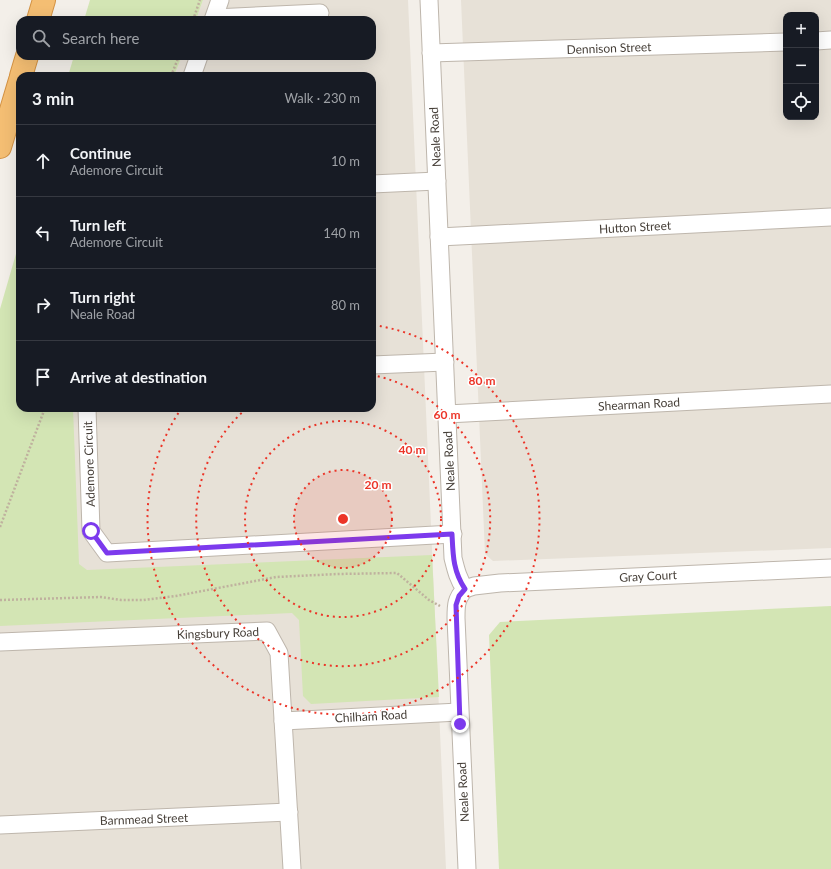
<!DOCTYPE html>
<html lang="en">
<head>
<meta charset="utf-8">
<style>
  body { margin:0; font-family:Lato,sans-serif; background:#242831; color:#f1f3f6 }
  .controls { position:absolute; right:12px; top:12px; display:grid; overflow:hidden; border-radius:8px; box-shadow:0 4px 16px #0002 }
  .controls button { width:36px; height:36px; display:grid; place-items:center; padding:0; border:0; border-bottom:1px solid #363941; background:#171b24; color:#f1f3f6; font:20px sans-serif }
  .stop { position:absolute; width:12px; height:12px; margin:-9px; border:3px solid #7c3aed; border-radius:50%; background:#fff }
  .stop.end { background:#7c3aed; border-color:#fff; box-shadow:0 1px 4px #0008 }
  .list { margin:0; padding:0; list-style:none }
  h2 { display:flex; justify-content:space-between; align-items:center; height:52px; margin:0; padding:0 16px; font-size:17px }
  h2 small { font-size:13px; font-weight:400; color:#9ea1a6 }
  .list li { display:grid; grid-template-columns:26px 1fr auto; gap:12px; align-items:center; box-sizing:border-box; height:72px; padding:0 16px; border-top:1px solid #363941 }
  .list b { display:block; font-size:15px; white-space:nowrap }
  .list p { margin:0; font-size:13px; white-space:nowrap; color:#9ea1a6 }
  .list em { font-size:13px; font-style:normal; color:#9ea1a6 }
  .icon { flex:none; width:22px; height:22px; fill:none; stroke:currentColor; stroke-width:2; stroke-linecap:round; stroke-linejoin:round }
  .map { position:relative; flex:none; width:831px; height:869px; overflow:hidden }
  .search { position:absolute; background:#171b24; box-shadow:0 4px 16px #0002; left:16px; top:16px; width:360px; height:44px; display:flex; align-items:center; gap:10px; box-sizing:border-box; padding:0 14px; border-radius:12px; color:#9ea1a6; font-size:15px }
  .panel { position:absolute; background:#171b24; box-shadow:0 4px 16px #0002; left:16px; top:72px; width:360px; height:340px; border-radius:12px }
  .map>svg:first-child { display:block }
  .residential { fill:#e7e1d7; fill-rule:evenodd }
  .green { fill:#d3e5b4 }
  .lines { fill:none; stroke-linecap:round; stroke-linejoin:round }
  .minor-casing { stroke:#beb6ac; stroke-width:19 }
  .highway-casing { stroke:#d39243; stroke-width:24 }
  .path { stroke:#bfb19e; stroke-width:2.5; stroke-dasharray:2 2; stroke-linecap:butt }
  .minor { stroke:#fff; stroke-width:17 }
  .highway { stroke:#f4be73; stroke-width:22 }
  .route { stroke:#7c3aed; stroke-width:5 }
  .ring { fill:none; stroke:#ec3528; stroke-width:2; stroke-dasharray:2 4 }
  .labels { text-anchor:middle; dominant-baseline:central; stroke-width:3; stroke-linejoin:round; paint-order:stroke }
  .street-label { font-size:12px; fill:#463f38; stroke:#fff }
  .centre { fill:#ec3528; stroke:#fff; stroke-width:2 }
  .ring-label { font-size:12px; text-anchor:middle; font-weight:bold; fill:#ec3528; stroke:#fff; stroke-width:3; stroke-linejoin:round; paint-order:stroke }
</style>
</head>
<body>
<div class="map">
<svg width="831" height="869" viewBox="0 0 831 869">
  <rect width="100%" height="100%" fill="#f3efe9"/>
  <g class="residential">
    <polygon points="203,0 408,0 446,869 0,869 0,536 49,408 372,408 372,76 174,76 182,56 372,56 372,20 196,20"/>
    <path d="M461,0h370v548l-338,13 -8,-7zM786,15h30v102h-30z"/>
  </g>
  <g class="green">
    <polygon points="90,0 203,0 196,20 84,20"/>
    <polygon points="74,56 182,56 174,76 68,76"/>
    <polygon points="20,240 20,408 73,408 79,564 87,570 432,555 439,697 311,704 303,696 299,620 292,613 0,626 0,309"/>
    <polygon points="831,606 831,869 499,869 489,635 500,622"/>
  </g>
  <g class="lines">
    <defs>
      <g id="minor">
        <path d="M429,0l24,558c3,12 5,21 12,31 -9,10 -9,16 -9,29l11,251"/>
        <polyline points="214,18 320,13"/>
        <polyline points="213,20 220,0"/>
        <polyline points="816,41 831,40"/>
        <polyline points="431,53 786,42"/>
        <polyline points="192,76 199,56"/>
        <polyline points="372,184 437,181"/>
        <polyline points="439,237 831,217"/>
        <polyline points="372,365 445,362"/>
        <polyline points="87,408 91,531 107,553 453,534"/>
        <polyline points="447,414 831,394"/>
        <polyline points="465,589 474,586 500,583 831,568"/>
        <polyline points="0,642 267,631 279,653 292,869"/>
        <polyline points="283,721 459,712"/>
        <polyline points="0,825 289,812"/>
      </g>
      <g id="highway">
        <polyline points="38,20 44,0"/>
        <polyline points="21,76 27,56"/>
        <polyline points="0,147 20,80"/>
      </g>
    </defs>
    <use href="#minor" class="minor-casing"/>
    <use href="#highway" class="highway-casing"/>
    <g class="path">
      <polyline points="193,20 200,0"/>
      <polyline points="171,76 179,56"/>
      <polyline points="0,527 45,408"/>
      <polyline points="0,600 101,597 121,600 143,600 176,596 276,577 338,574 397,573 429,600 440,606"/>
    </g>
    <use href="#minor" class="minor"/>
    <use href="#highway" class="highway"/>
  </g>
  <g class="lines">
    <path class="route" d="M91,531l16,22 345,-19c1,21 1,37 13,55l-6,7 -3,9 4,119"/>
  </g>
  <circle cx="343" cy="519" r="49" fill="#ec3528" fill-opacity=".12"/>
  <g class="ring">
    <circle cx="343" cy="519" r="49"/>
    <circle cx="343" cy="519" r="98"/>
    <path d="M372 375A147 147 0 1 1 247 408"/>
    <path d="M374 325A196 196 0 1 1 181 409"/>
  </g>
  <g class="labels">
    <g class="street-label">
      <text transform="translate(609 48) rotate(-2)">Dennison Street</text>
      <text transform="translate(435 137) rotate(-93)">Neale Road</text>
      <text transform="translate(635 227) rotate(-3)">Hutton Street</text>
      <text transform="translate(639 404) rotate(-3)">Shearman Road</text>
      <text transform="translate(449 461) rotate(-93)">Neale Road</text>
      <text transform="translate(89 464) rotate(-92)">Ademore Circuit</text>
      <text transform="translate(648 576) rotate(-3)">Gray Court</text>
      <text transform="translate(218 633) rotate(-2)">Kingsbury Road</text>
      <text transform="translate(371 716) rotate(-3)">Chilham Road</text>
      <text transform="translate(463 792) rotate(-93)">Neale Road</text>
      <text transform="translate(144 819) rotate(-2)">Barnmead Street</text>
    </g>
  </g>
  <circle cx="343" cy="519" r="6" class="centre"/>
  <g class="ring-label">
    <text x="482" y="385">80 m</text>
    <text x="447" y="419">60 m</text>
    <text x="412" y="454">40 m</text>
    <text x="378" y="489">20 m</text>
  </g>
</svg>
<div class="controls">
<button>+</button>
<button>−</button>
<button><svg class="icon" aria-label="locate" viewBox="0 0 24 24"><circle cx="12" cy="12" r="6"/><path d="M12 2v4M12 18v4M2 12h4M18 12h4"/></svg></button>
</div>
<div class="stop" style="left:91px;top:531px"></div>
<div class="stop end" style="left:460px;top:724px"></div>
<div class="search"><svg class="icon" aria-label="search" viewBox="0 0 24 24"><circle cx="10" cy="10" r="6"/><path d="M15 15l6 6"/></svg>Search here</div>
<section class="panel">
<h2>3 min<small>Walk · 230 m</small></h2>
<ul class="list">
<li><svg class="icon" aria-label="ahead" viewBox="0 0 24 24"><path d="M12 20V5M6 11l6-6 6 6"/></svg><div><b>Continue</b><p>Ademore Circuit</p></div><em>10 m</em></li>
<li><svg class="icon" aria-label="left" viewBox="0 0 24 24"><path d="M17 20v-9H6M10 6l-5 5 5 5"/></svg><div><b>Turn left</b><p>Ademore Circuit</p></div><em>140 m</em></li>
<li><svg class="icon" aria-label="right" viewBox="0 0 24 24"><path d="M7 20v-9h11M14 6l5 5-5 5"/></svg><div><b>Turn right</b><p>Neale Road</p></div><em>80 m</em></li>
<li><svg class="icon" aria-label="arrive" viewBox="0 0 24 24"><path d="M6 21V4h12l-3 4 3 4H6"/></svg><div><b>Arrive at destination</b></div></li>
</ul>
</section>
</div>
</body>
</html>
